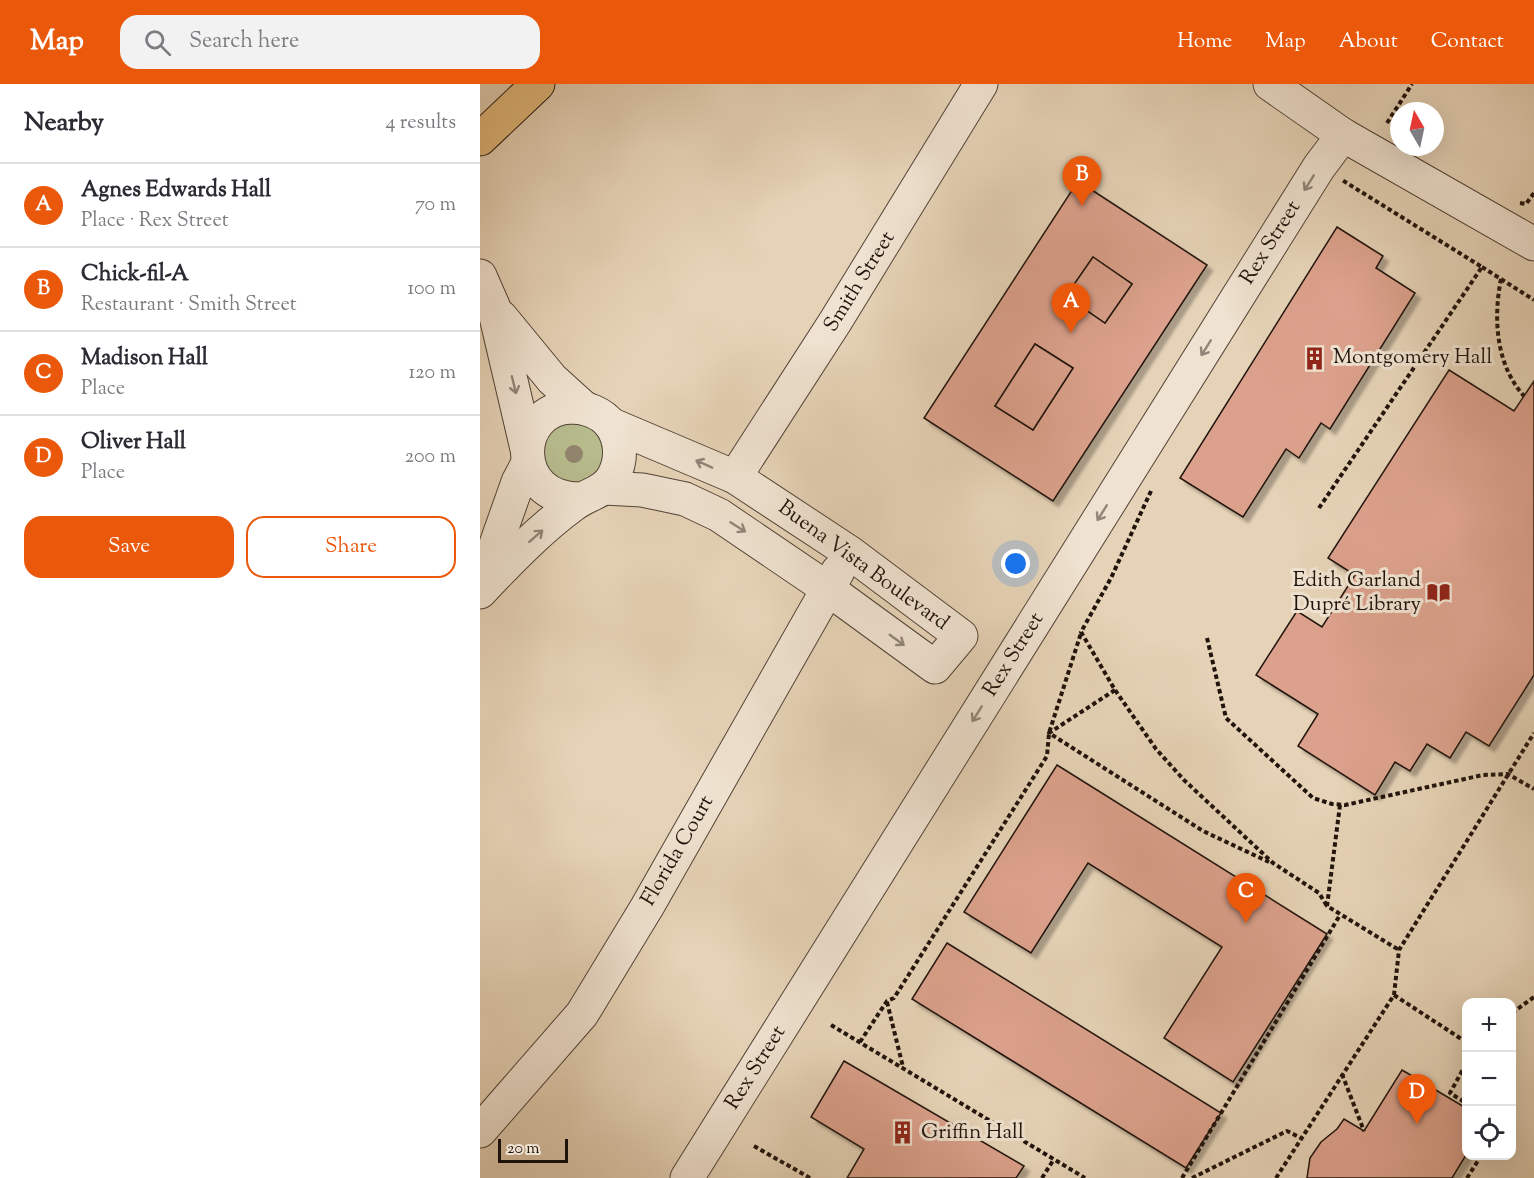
<!DOCTYPE html>
<html lang="en">
<head>
<meta charset="utf-8">
<style>
  body { margin:0; font-family:"Sorts Mill Goudy",serif; background:#f2f2f3; color:#2b2b33 }
  .controls { position:absolute; right:18px; bottom:18px; display:grid; overflow:hidden; border-radius:12px; box-shadow:0 6px 24px #0002 }
  .controls button { width:54px; height:54px; display:grid; place-items:center; padding:0; border:0; border-bottom:2px solid #e1e1e2; background:#fff; color:#2b2b33; font:30px sans-serif }
  .compass { position:absolute; left:910px; top:18px; width:54px; height:54px; border-radius:50%; background:#fff; box-shadow:0 6px 24px #0002; rotate:351deg }
  .scale { position:absolute; left:18px; bottom:15px; width:70px; box-sizing:border-box; padding-left:6px; border:3px solid #20130c; border-top:0; font-size:16px; line-height:21px; white-space:nowrap; color:#20130c; -webkit-text-stroke:4px #efe2d0; paint-order:stroke }
  .you { position:absolute; left:536px; top:480px; width:21px; height:21px; margin:-15px; border:4px solid #fff; border-radius:50%; background:#1a73e8; box-shadow:0 0 0 9px #1a73e833 }
  .badge { display:grid; place-items:center; width:39px; height:39px; border-radius:50%; background:#ea580c; color:#fff; font-size:20px; font-weight:700 }
  .pin { position:absolute; translate:-50% -50px; filter:drop-shadow(0 2px 3px #0008) }
  .pin::after { content:''; position:absolute; top:32px; width:21px; height:18px; background:inherit; clip-path:polygon(0 0,100% 0,50% 100%) }
  .list { margin:0; padding:0; list-style:none }
  h2 { display:flex; justify-content:space-between; align-items:center; height:78px; margin:0; padding:0 24px; font-size:26px }
  h2 small { font-size:20px; font-weight:400; color:#7c7c81 }
  .list li { display:grid; grid-template-columns:39px 1fr auto; gap:18px; align-items:center; box-sizing:border-box; height:84px; padding:0 24px; border-top:2px solid #e1e1e2 }
  .list b { display:block; font-size:22px; white-space:nowrap }
  .list p { margin:0; font-size:20px; white-space:nowrap; color:#7c7c81 }
  .list em { font-size:20px; font-style:normal; color:#7c7c81 }
  .actions { display:flex; gap:12px; padding:18px 24px }
  .actions a { flex:1; padding:14px 0; border:2px solid #ea580c; border-radius:18px; text-align:center; font-size:21px; color:#ea580c }
  .actions .main { background:#ea580c; color:#fff }
  .icon { flex:none; width:33px; height:33px; fill:none; stroke:currentColor; stroke-width:2; stroke-linecap:round; stroke-linejoin:round }
  .map { position:relative; flex:none; width:1054px; height:1094px; overflow:hidden }
  header { display:flex; align-items:center; gap:36px; box-sizing:border-box; height:84px; padding:0 30px; background:#ea580c; color:#fff }
  header strong { font-size:28px }
  nav { display:flex; gap:33px; margin-inline-start:auto; font-size:21px }
  .search { width:420px; height:54px; background:#f2f2f3; display:flex; align-items:center; gap:15px; box-sizing:border-box; padding:0 21px; border-radius:18px; color:#7c7c81; font-size:22px }
  main { display:flex }
  aside { flex:1; background:#fff }
  .map>svg:first-child { display:block }
  .green { fill:#b7bc8d; stroke:#6c684c; stroke-width:1.5 }
  .building { fill:#dca18c; stroke:#20130c; stroke-width:1.5; fill-rule:evenodd; filter:url(#shadow) }
  .lines { fill:none; stroke-linecap:round; stroke-linejoin:round }
  .minor-casing { stroke:#524337; stroke-width:35 }
  .major-casing { stroke:#20130c; stroke-width:35 }
  .path { stroke:#20130c; stroke-width:4; stroke-dasharray:4.5 3; stroke-linecap:butt }
  .minor { stroke:#efe2d0; stroke-width:33 }
  .major { stroke:#e3ba7c; stroke-width:33 }
  .tree { fill:#92856e }
  .oneway { stroke:#928578 }
  .labels { text-anchor:middle; dominant-baseline:central; stroke-width:6; stroke-linejoin:round; paint-order:stroke }
  .street-label { font-size:21px; fill:#20130c; stroke:#efe2d0 }
  .poi-label { font-size:21px; fill:#20130c; stroke:#efe2d0; text-anchor:start }
</style>
</head>
<body>
<header>
<strong>Map</strong>
<div class="search"><svg class="icon" aria-label="search" viewBox="0 0 24 24"><circle cx="10" cy="10" r="6"/><path d="M15 15l6 6"/></svg>Search here</div>
<nav><a>Home</a><a>Map</a><a>About</a><a>Contact</a></nav>
</header>
<main>
<aside>
<h2>Nearby<small>4 results</small></h2>
<ul class="list">
<li><span class="badge">A</span><div><b>Agnes Edwards Hall</b><p>Place · Rex Street</p></div><em>70 m</em></li>
<li><span class="badge">B</span><div><b>Chick-fil-A</b><p>Restaurant · Smith Street</p></div><em>100 m</em></li>
<li><span class="badge">C</span><div><b>Madison Hall</b><p>Place</p></div><em>120 m</em></li>
<li><span class="badge">D</span><div><b>Oliver Hall</b><p>Place</p></div><em>200 m</em></li>
</ul>
<div class="actions"><a class="main">Save</a><a>Share</a></div>
</aside>
<div class="map">
<svg width="1054" height="1094" viewBox="0 0 1054 1094">
  <defs>
    <filter id="shadow"><feDropShadow dx="5.5" dy="5.5" stdDeviation="1.5" flood-color="#0004"/></filter>
  </defs>
  <rect width="100%" height="100%" fill="#e6d3b7"/>
  <filter id="stains"><feTurbulence type="fractalNoise" baseFrequency=".00333" numOctaves="4"/><feColorMatrix values="0 0 0 0 .2 0 0 0 0 .09 0 0 0 0 .02 0 0 0 .5 -.17"/></filter>
  <radialGradient id="worn" r=".72"><stop offset=".6" stop-color="#630" stop-opacity="0"/><stop offset="1" stop-color="#630" stop-opacity=".3"/></radialGradient>
  <path class="green" d="M100,332l31,32 -22,39 -45,-11c-6,-47 -9,-44 36,-60z"/>
  <g class="building">
    <path d="M598,97l129,84 -154,236 -129,-83zM613,173l39,27 -27,39 -39,-27zM555,260l38,24 -40,62 -38,-24z"/>
    <polygon points="857,143 903,172 896,184 935,209 850,345 841,339 819,374 806,365 763,433 700,394"/>
    <polygon points="613,173 652,200 625,239 586,212"/>
    <polygon points="555,260 593,284 553,346 515,322"/>
    <polygon points="969,286 1034,327 1054,297 1054,591 1009,662 986,648 970,674 947,660 930,687 915,678 895,711 818,662 838,630 776,591 817,527 842,543 875,491 848,474"/>
    <polygon points="577,681 847,850 753,998 684,954 742,863 608,779 551,869 484,828"/>
    <polygon points="467,859 741,1029 706,1084 432,915"/>
    <polygon points="364,977 544,1082 536,1094 367,1094 384,1065 331,1033"/>
    <polygon points="922,986 986,1024 986,1071 972,1094 827,1094 830,1074 841,1058 857,1045 864,1035 884,1047"/>
  </g>
  <g class="lines">
    <defs>
      <g id="minor">
        <polyline points="790,0 863,51 1054,160"/>
        <polyline points="0,192 14,224 47,365"/>
        <polyline points="21,233 72,295 104,324"/>
        <polyline points="255,393 355,238 501,0"/>
        <polyline points="124,404 162,406 205,415 239,431 348,505 455,583 481,552 369,468 255,393 130,340"/>
        <polyline points="3,497 38,398 48,379"/>
        <path d="M0,508c29,-31 59,-62 93,-87 14,-11 31,-12 40,-28 9,-16 9,-36 -2,-52 -9,-12 -25,-18 -40,-18 -58,2 -61,93 10,92"/>
        <polyline points="0,1047 102,930 167,823 358,487"/>
        <polyline points="207,1094 839,83 863,51"/>
      </g>
      <polyline id="major" points="0,55 58,0"/>
    </defs>
    <use href="#minor" class="minor-casing"/>
    <use href="#major" class="major-casing"/>
    <g class="path">
      <polyline points="907,39 932,0"/>
      <polyline points="1040,119 1046,120 1054,109"/>
      <polyline points="1002,183 1054,216"/>
      <path d="M1021,195c-8,40 -5,86 23,117"/>
      <polyline points="671,407 631,494 601,548 635,606 676,665 704,696 793,779 839,809 847,822"/>
      <polyline points="839,424 1002,183 862,96"/>
      <polyline points="727,554 746,634 833,714 852,720 865,721 1003,691 1028,690 1054,705"/>
      <polyline points="635,606 569,649 723,747 789,778"/>
      <polyline points="860,721 847,822 919,866"/>
      <polyline points="914,911 986,958"/>
      <polyline points="407,918 423,983"/>
      <polyline points="1032,929 1054,913"/>
      <polyline points="351,941 605,1094"/>
      <polyline points="380,958 407,917 414,914 567,672 569,649 601,549"/>
      <polyline points="986,980 970,1009 986,1019"/>
      <polyline points="862,990 884,1047"/>
      <polyline points="274,1062 330,1094"/>
      <polyline points="562,1094 574,1075"/>
      <polyline points="702,1094 860,831"/>
      <polyline points="712,1094 807,1047 821,1054"/>
      <polyline points="796,1094 914,911 919,866 1054,649"/>
      <polyline points="987,1094 1001,1072"/>
    </g>
    <use href="#minor" class="minor"/>
    <use href="#major" class="major"/>
  </g>
  <circle class="tree" cx="94" cy="370" r="9"/>
  <defs><path id="oneway-shaft" d="M-6 0H5M1.5-3L5.5 0L1.5 3" fill="none" stroke-width="1.6" stroke-linecap="round" stroke-linejoin="round" transform="scale(1.5)"/></defs>
  <g class="oneway">
    <use href="#oneway-shaft" transform="translate(829 99) rotate(122)"/>
    <use href="#oneway-shaft" transform="translate(726 264) rotate(122)"/>
    <use href="#oneway-shaft" transform="translate(34 301) rotate(76)"/>
    <use href="#oneway-shaft" transform="translate(224 380) rotate(-156)"/>
    <use href="#oneway-shaft" transform="translate(622 429) rotate(122)"/>
    <use href="#oneway-shaft" transform="translate(258 443) rotate(32)"/>
    <use href="#oneway-shaft" transform="translate(56 452) rotate(-41)"/>
    <use href="#oneway-shaft" transform="translate(417 556) rotate(36)"/>
    <use href="#oneway-shaft" transform="translate(497 630) rotate(122)"/>
  </g>
  <defs>
    <symbol id="building-bare" viewBox="-9 -9 18 18"><path d="M-4-6H4V6H1V3H-1V6H-4ZM-2.5-4.3h1.7v1.8h-1.7ZM.8-4.3h1.7v1.8H.8ZM-2.5-1h1.7V.8h-1.7ZM.8-1h1.7V.8H.8Z" fill="#8f2418" stroke="#efe2d0" stroke-width="2.5" paint-order="stroke"/></symbol>
    <symbol id="library-bare" viewBox="-9 -9 18 18"><path d="M-6-4Q-3-5.5-.7-3.5V5Q-3 3-6 4ZM6-4Q3-5.5 .7-3.5V5Q3 3 6 4Z" fill="#8f2418" stroke="#efe2d0" stroke-width="2.5" paint-order="stroke"/></symbol>
  </defs>
  <g fill-rule="evenodd">
    <use href="#building-bare" x="818" y="258" width="33" height="33"/>
    <use href="#library-bare" x="942" y="492" width="33" height="33"/>
    <use href="#building-bare" x="406" y="1032" width="33" height="33"/>
  </g>
  <g class="labels">
    <g class="street-label">
      <text transform="translate(791 159) rotate(-58)">Rex Street</text>
      <text transform="translate(380 198) rotate(-58)">Smith Street</text>
      <text transform="translate(383 482) rotate(36)">Buena Vista Boulevard</text>
      <text transform="translate(534 571) rotate(-58)">Rex Street</text>
      <text transform="translate(198 767) rotate(-60)">Florida Court</text>
      <text transform="translate(276 984) rotate(-58)">Rex Street</text>
    </g>
    <g class="poi-label">
      <text x="853" y="274">Montgomery Hall</text>
      <text x="941" y="497" text-anchor="end">Edith Garland<tspan x="941" dy="24">Dupré Library</tspan></text>
      <text x="441" y="1049">Griffin Hall</text>
    </g>
  </g>
  <rect width="100%" height="100%" filter="url(#stains)"/>
  <rect width="100%" height="100%" fill="url(#worn)"/>
</svg>
<div class="controls">
<button>+</button>
<button>−</button>
<button><svg class="icon" aria-label="locate" viewBox="0 0 24 24"><circle cx="12" cy="12" r="6"/><path d="M12 2v4M12 18v4M2 12h4M18 12h4"/></svg></button>
</div>
<svg class="compass" viewBox="-18 -18 36 36"><path d="M0-13l5 13h-10z" fill="#e53935"/><path d="M0 13l5-13h-10z" fill="#7c7c81"/></svg>
<div class="scale">20 m</div>
<div class="you"></div>
<div class="pin badge" style="left:591px;top:249px">A</div>
<div class="pin badge" style="left:602px;top:122px">B</div>
<div class="pin badge" style="left:766px;top:839px">C</div>
<div class="pin badge" style="left:937px;top:1040px">D</div>
</div>
</main>
</body>
</html>
